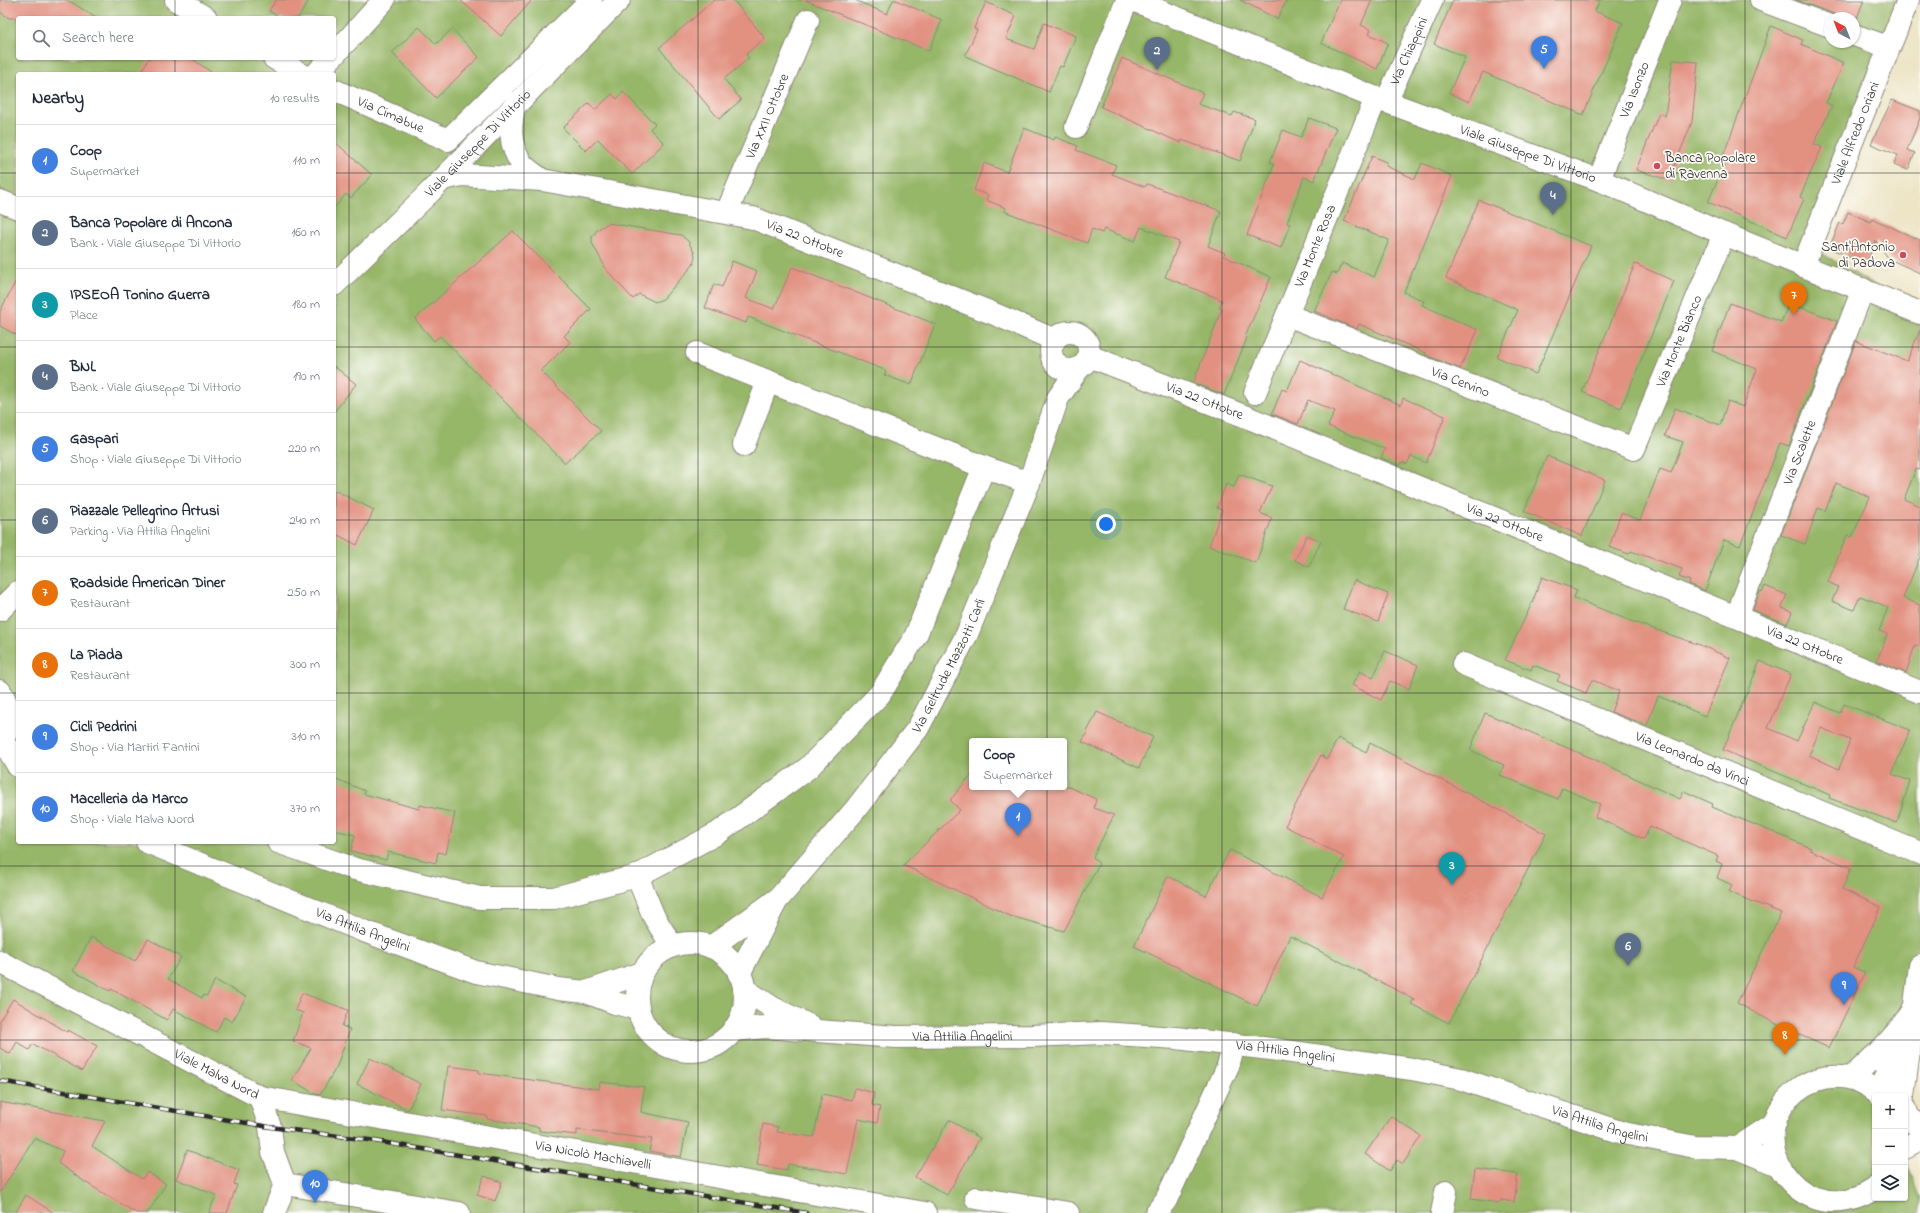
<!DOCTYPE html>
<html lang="en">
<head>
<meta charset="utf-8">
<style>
  body { margin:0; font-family:"Indie Flower",sans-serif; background:#f2f2f3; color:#1f2937 }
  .controls { position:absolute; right:12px; bottom:12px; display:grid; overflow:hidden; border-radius:4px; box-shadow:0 1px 3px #0004 }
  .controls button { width:36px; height:36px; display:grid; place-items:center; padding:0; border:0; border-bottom:1px solid #e0e1e3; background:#fff; color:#1f2937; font:20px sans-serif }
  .compass { position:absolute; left:1824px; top:12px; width:36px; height:36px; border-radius:50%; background:#fff; box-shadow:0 1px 3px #0004; rotate:318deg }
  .you { position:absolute; left:1106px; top:524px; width:14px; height:14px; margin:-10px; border:3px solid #fff; border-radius:50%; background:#1a73e8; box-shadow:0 0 0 6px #1a73e833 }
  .badge { display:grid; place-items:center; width:26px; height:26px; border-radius:50%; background:#d1495b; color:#fff; font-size:13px; font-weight:700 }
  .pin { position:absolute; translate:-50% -33px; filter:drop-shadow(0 1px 2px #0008) }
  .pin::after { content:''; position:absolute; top:21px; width:14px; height:12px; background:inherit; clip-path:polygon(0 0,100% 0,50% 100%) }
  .popup { position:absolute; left:969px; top:738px; width:98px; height:52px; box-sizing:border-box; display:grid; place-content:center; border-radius:4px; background:#fff; filter:drop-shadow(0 1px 3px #0005); font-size:13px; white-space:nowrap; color:#747a83 }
  .popup b { font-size:15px; color:#1f2937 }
  .popup::after { content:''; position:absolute; left:50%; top:100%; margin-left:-8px; border:8px solid transparent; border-top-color:#fff }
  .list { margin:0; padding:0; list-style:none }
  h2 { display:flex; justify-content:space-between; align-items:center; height:52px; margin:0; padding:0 16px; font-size:17px }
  h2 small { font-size:13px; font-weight:400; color:#747a83 }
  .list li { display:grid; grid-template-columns:26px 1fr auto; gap:12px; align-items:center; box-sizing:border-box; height:72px; padding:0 16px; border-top:1px solid #e0e1e3 }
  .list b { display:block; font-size:15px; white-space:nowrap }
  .list p { margin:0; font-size:13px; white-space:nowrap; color:#747a83 }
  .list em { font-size:13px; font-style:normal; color:#747a83 }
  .icon { flex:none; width:22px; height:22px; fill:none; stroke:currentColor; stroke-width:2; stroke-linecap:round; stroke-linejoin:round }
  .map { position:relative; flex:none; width:1920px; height:1213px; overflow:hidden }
  .search { position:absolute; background:#fff; box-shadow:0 1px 3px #0004; left:16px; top:16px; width:320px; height:44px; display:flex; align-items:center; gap:10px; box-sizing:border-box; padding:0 14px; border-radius:4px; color:#747a83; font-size:15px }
  .panel { position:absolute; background:#fff; box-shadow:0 1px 3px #0004; left:16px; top:72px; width:320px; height:772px; border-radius:4px }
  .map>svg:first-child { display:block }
  .forest { fill:#96b668; stroke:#60704a; fill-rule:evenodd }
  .building { fill:#e29181; fill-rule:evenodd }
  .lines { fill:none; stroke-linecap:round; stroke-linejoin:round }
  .minor-casing { stroke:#8c8879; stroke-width:24 }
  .minor { stroke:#fff; stroke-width:22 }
  .rail-casing { stroke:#2b2b2b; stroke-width:4.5 }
  .rail { stroke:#fdfcf7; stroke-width:3; stroke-dasharray:9; stroke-linecap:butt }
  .grid { fill:none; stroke:#2b2b2b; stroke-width:1; stroke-opacity:0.55 }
  .poi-dot { fill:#d1495b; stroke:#fdfcf7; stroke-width:1.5 }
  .labels { text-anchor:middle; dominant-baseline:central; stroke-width:3.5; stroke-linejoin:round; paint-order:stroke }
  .street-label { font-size:14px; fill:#2b2b2b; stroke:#fdfcf7 }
  .poi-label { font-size:14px; fill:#2b2b2b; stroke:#fdfcf7; text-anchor:start }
</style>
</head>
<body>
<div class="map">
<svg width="1920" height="1213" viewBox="0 0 1920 1213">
  <rect width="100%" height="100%" fill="#fdfcf7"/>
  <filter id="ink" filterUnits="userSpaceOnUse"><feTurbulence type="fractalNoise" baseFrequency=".025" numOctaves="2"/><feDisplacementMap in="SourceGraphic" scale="8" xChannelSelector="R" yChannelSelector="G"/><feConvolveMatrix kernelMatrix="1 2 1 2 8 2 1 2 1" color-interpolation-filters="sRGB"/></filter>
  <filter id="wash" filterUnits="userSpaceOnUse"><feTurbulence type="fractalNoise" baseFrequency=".012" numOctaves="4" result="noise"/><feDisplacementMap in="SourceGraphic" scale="16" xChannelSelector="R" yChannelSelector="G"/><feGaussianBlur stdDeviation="0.9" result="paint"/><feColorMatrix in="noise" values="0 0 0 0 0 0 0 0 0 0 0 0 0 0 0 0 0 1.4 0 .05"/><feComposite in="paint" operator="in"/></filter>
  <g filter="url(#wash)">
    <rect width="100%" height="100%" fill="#eee5c7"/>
    <path class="forest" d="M0,0h1912l-102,246 110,67v620l-33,163h-12v102h30v-43l15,45v13h-1920zM18,18h316v40h-316zM1830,18h24v24h-24zM18,74h316v768h-316zM972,741h92v46h-92z"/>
    <g id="blocks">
      <g class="building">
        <polygon points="0,0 68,0 96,18 9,18 0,12"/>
        <polygon points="276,0 309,0 298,18 281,18 269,11"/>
        <polygon points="460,0 532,0 501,36"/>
        <polygon points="714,0 733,0 765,38 746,54 749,58 724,79 741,100 719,119 659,48"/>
        <polygon points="805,0 855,0 887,14 893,0 896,0 942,20 929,51"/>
        <polygon points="1240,0 1287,0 1277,19"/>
        <polygon points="1340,0 1372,0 1361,25 1371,30 1369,34 1388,43 1377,69 1321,43"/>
        <polygon points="1453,0 1600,0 1595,11 1623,23 1583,115 1483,72 1469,102 1449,93 1465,57 1434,44"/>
        <polygon points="1796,0 1864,0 1857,18 1840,18 1834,14"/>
        <polygon points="986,2 1016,16 1006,39 1034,49 1044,23 1076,36 1063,67 1060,66 1049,92 965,56 977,30 974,28"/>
        <polygon points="1771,26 1803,40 1801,44 1844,63 1826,103 1832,106 1814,144 1822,147 1800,197 1804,199 1787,237 1708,202 1726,161 1722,159"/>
        <polygon points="419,27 436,44 452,29 479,57 436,98 392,53"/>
        <polygon points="149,58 191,58 214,74 140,74"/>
        <polygon points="1122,58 1203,93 1198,104 1232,116 1234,112 1255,119 1240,161 1182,140 1181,143 1101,107"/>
        <polygon points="1673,60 1698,62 1692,122 1669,180 1636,170 1659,113 1665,116"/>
        <polygon points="623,92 655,124 650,129 664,143 632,174 598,139 586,151 563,128 589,103 595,110 612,94 617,99"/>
        <polygon points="1892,100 1920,111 1920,118 1907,150 1915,153 1908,170 1894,164 1898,155 1871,144"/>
        <polygon points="1309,118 1336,128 1314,181 1304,177 1287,223 1290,224 1281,248 1247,235 1274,164 1270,162 1283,130 1301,137"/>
        <polygon points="1024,128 1054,140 1055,137 1078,146 1076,150 1116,165 1112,174 1145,187 1147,184 1221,211 1208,246 1225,253 1223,256 1271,277 1245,337 1247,338 1224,395 1193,383 1222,309 1219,308 1222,300 1165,277 1179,242 1141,227 1135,241 1104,229 1102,233 1092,229 1087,243 1004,211 1006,208 986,200 988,195 974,190 984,163 1007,172"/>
        <polygon points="334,141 372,175 351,198 346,194 334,208"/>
        <polygon points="1372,156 1388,163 1386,166 1415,179 1422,163 1452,176 1404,292 1424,301 1422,305 1478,330 1460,369 1428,356 1425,355 1426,353 1359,324 1357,329 1314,311 1332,272 1337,274 1342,263 1374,277 1389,240 1344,221"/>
        <polygon points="1479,200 1591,246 1536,374 1497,357 1518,310 1446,278"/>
        <polygon points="1848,212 1871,222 1873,219 1920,240 1920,273 1889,259 1876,241 1866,264 1829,248 1840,223 1843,224"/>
        <polygon points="608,223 681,235 688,241 694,252 695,256 693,265 663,299 655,302 639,294 633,299 603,266 604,265 592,243 592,237 597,230"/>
        <polygon points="513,231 591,309 564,336 570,342 541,371 601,431 565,463 440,336 434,341 415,319"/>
        <polygon points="732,261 757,271 746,298 774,309 792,267 935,324 911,385 884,375 886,371 882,369 748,317 746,323 705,308 714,284 722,287"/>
        <polygon points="1635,264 1674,281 1621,408 1582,392"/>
        <polygon points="18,277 18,336 0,326 0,311"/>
        <polygon points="1730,303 1781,322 1789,303 1837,321 1789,446 1780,443 1740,546 1724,540 1705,591 1689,584 1690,581 1679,577 1682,569 1631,551 1629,554 1609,547 1621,513 1640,520 1660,469 1671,473 1683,442 1665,436 1675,408 1720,425 1728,401 1743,407 1757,369 1712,351"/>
        <polygon points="1920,330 1920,470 1916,469 1904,499 1920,506 1920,557 1903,598 1920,605 1920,647 1915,645 1906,673 1877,661 1887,634 1879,631 1888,607 1860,596 1854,610 1832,601 1838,587 1828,582 1847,535 1852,537 1870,497 1836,483 1825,511 1818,508 1805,544 1781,535 1856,341 1907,361"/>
        <polygon points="1300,360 1401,405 1403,398 1445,416 1426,463 1411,456 1407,464 1402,462 1400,466 1381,458 1385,449 1328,426 1335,411 1308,400 1298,424 1272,414 1282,389 1287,391"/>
        <polygon points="334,366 356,384 334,412"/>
        <polygon points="1547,456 1605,480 1582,536 1524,511"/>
        <polygon points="1239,474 1272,486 1260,513 1272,518 1256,563 1209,546 1222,510 1217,508 1226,484 1234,487"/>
        <polygon points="334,490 374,510 357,545 334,533"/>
        <polygon points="1307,535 1321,541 1309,567 1295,560"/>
        <polygon points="1542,577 1577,590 1574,598 1633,622 1700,645 1730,658 1705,716 1658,696 1647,725 1611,712 1619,691 1592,680 1586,693 1557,681 1560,675 1533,665 1531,670 1505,660 1532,603"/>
        <polygon points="1354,580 1388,594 1378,622 1343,609"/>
        <polygon points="1765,586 1787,595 1782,608 1792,612 1787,624 1753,610 1760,591 1762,592"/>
        <polygon points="1385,651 1418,665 1409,689 1390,681 1381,700 1352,685 1360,671 1373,678"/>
        <path d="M1760,661l31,13 -23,54 29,13 18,-39 25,11 4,-9 66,26 -18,44 18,7 -13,42 -68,-25 1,-3 -107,-45zM1821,728l29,12 -11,29 -30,-14z"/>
        <polygon points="1097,712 1153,737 1139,768 1082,742"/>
        <polygon points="1485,713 1596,760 1680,799 1684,791 1713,804 1712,807 1811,848 1810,850 1851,868 1842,889 1881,907 1853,967 1865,973 1829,1048 1782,1027 1737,1003 1781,913 1729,892 1732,885 1717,878 1722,864 1716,861 1718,856 1650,826 1644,839 1595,817 1600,804 1562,788 1558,799 1500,775 1504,765 1470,750"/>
        <polygon points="1338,738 1366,752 1370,743 1546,834 1449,1023 1411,1004 1414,999 1290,936 1257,1006 1134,946 1168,876 1206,896 1230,850 1322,897 1344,857 1285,826 1321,755 1327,759"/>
        <polygon points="972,774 972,787 1069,787 1096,799 1094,808 1114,815 1093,857 1099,864 1064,931 1010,916 903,865 960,810 950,800"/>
        <polygon points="334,778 365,791 364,794 419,809 420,805 455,813 446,854 438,852 436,863 388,852 386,860 351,851 355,835 334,830"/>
        <polygon points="91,937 135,961 148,939 181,957 168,979 202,998 204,995 207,996 215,980 246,997 232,1022 224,1017 216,1032 173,1009 167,1020 111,989 110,991 73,971"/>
        <polygon points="302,993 348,1010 342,1026 350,1029 337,1066 320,1095 315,1094 292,1080 311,1048 293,1041 303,1013 295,1010"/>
        <polygon points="13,999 67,1032 68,1030 97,1046 82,1071 33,1044 29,1050 17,1042 10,1054 0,1048 0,1020"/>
        <polygon points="370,1058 421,1084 408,1110 357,1084"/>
        <polygon points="448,1066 479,1070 479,1073 599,1089 600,1082 644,1087 641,1112 688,1122 681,1157 649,1151 652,1139 577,1130 577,1135 539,1131 539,1127 487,1119 487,1116 442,1110"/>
        <polygon points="855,1088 874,1093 872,1105 880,1107 877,1123 858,1119 847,1174 788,1164 787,1170 757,1165 763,1124 778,1127 777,1132 814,1137 822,1094 852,1100"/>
        <polygon points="0,1102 105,1121 92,1146 142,1179 147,1172 166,1184 148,1213 136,1213 85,1182 58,1163 63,1151 34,1138 0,1193"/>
        <polygon points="1391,1116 1421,1136 1403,1164 1397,1160 1390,1171 1365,1154"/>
        <polygon points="949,1120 980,1138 947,1195 915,1177"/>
        <polygon points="187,1150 239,1170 234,1184 237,1185 227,1213 209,1213 216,1195 176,1179"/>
        <polygon points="1475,1169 1518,1174 1514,1202 1501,1200 1500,1203 1471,1199"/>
        <polygon points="484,1176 502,1182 495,1201 477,1195"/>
        <polygon points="26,1195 54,1213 15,1213"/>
      </g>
    </g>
  </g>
  <g filter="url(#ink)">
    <use href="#blocks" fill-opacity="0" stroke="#8c8879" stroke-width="1"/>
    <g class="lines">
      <defs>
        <g id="minor">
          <polyline points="176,0 206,18"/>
          <path id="s1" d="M1133,0l243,98 223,82 125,54 196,79"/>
          <polyline points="1761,0 1830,26"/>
          <polyline points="1854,35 1888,47"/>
          <polyline points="334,55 384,0"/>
          <polyline points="274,58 301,74"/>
          <polyline points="316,74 331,58"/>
          <path id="s2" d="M334,90l114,50 143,-140"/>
          <path id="s3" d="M1386,102l46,-102"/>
          <path d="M515,104c-5,21 -7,41 7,60 5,6 14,11 20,16"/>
          <polyline points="1076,127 1127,0"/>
          <path id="s4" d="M443,179l19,-4 80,5 211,38 239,95 63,27"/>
          <path id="s5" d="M1599,180l71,-180"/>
          <polyline points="0,201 18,208"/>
          <path id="s6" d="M727,212l81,-192"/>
          <path id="s7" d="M1803,266l105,-266"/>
          <path id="s8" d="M334,285l96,-93 189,-192"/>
          <path id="s9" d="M1287,315l347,134 90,-215"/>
          <circle cx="1070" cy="351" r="19"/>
          <path id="s10" d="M1089,356l155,60 676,276"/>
          <path id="s11" d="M1255,393l121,-295"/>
          <polyline points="744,445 768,381"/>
          <polyline points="984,467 1029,483"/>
          <polyline points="0,610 18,592"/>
          <path id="s12" d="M1738,616l4,-14 121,-313"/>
          <path id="s13" d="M1463,664l457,189"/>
          <path d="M0,691c11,15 11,39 0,54"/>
          <polyline points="3,741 18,766"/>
          <path id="s14" d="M147,842l214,88 115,42 82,17 28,3 29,11 23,6"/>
          <polyline points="278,842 355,869 480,898 554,898 637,876 718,833 808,768 880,694 916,635 984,467 697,353"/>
          <polyline points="637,876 654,917 672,946"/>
          <circle cx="691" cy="997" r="54"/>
          <path id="s15" d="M711,947l68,-49 76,-88 63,-82 49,-94 62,-151 29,-85 21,-30"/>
          <path id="s16" d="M0,962l260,135 10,30 3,25 12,32 174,29"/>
          <polyline points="739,974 776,902"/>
          <polyline points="744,989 773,1008 810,1026"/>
          <polyline points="586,992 642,973"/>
          <path id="s17" d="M733,1030l32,-3 131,10 135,-1 70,-3 75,5 95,11 141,20 49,10 162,54 72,14 42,1 41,17"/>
          <path d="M1851,1078c23,-21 45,-41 61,-67"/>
          <polyline points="1886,1096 1884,1080 1900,1034"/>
          <polyline points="1903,1096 1920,966"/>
          <path id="s18" d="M260,1097l665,116"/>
          <polyline points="1905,1107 1908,1116 1920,1129"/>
          <polyline points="1737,1148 1775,1123"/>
          <polyline points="1905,1148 1920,1140"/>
          <path d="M1875,1188c-19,13 -38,17 -60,10 -14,-5 -24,-14 -32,-26 -39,-59 39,-130 99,-76"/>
          <polyline points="976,1198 1068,1213"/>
          <polyline points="274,1213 285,1184"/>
          <polyline points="1156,1213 1166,1200 1228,1066 1234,1044"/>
          <polyline points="1442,1213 1446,1192"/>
        </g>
      </defs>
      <use href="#minor" class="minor-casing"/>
      <use href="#minor" class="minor"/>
      <defs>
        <polyline id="rail" points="0,1081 270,1127 369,1140 806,1213"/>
      </defs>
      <use href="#rail" class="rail-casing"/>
      <use href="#rail" class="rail"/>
    </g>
  </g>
  <path class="grid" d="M175,0v18M349,0v1213M524,0v1213M698,0v1213M873,0v1213M1047,0v1213M1222,0v1213M1396,0v1213M1571,0v1213M1745,0v1213M175,58v16M0,173h18M334,173h1586M0,347h18M334,347h1586M0,520h18M334,520h1586M0,693h18M334,693h1586M175,842v371M0,866h1920M0,1040h1920"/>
  <g class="poi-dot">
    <circle cx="1657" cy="166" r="4"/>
    <circle cx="1903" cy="255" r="4"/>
  </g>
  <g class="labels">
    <g class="street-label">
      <text stroke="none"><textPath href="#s3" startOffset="56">Via Chiappini</textPath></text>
      <text stroke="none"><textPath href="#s5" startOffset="97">Via Isonzo</textPath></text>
      <text stroke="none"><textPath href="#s2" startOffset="62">Via Cimabue</textPath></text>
      <text stroke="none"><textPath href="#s6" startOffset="104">Via XXII Ottobre</textPath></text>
      <text stroke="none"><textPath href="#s7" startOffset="143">Viale Alfredo Oriani</textPath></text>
      <text stroke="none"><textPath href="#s8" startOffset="202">Viale Giuseppe Di Vittorio</textPath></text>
      <text stroke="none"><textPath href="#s1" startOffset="424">Viale Giuseppe Di Vittorio</textPath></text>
      <text stroke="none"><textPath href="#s4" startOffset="370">Via 22 Ottobre</textPath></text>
      <text stroke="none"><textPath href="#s11" startOffset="159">Via Monte Rosa</textPath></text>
      <text stroke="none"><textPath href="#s9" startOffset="489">Via Monte Bianco</textPath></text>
      <text stroke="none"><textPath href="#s9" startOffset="186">Via Cervino</textPath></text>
      <text stroke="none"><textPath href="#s10" startOffset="124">Via 22 Ottobre</textPath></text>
      <text stroke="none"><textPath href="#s12" startOffset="175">Via Scalette</textPath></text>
      <text stroke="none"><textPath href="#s10" startOffset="448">Via 22 Ottobre</textPath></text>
      <text stroke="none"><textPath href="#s10" startOffset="772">Via 22 Ottobre</textPath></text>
      <text stroke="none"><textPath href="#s15" startOffset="373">Via Geltrude Mazzotti Carli</textPath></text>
      <text stroke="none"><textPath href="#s13" startOffset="248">Via Leonardo da Vinci</textPath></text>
      <text stroke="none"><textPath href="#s14" startOffset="233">Via Attilia Angelini</textPath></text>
      <text stroke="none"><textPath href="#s17" startOffset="230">Via Attilia Angelini</textPath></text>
      <text stroke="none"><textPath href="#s17" startOffset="554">Via Attilia Angelini</textPath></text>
      <text stroke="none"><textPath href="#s16" startOffset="244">Viale Malva Nord</textPath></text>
      <text stroke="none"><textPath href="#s17" startOffset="878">Via Attilia Angelini</textPath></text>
      <text stroke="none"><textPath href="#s18" startOffset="338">Via Nicolò Machiavelli</textPath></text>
    </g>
    <g class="poi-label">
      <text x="1665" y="158">Banca Popolare<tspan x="1665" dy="16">di Ravenna</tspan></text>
      <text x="1895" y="247" text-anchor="end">Sant'Antonio<tspan x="1895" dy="16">di Padova</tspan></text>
    </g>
  </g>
</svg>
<div class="controls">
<button>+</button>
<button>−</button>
<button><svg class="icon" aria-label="layers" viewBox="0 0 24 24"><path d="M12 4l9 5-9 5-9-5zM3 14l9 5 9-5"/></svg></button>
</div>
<svg class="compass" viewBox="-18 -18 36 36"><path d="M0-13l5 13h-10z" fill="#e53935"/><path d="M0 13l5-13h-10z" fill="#747a83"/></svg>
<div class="you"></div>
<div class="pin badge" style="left:1018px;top:836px;background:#3f7fe0">1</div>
<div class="popup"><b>Coop</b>Supermarket</div>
<div class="pin badge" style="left:1157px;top:70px;background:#5c6f8a">2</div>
<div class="pin badge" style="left:1452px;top:885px;background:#0f9aa8">3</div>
<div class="pin badge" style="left:1553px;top:215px;background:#5c6f8a">4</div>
<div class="pin badge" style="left:1544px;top:69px;background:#3f7fe0">5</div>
<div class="pin badge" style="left:1628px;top:966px;background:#5c6f8a">6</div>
<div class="pin badge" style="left:1794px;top:315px;background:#e8710a">7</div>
<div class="pin badge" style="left:1785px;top:1055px;background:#e8710a">8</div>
<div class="pin badge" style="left:1844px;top:1005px;background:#3f7fe0">9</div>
<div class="pin badge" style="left:315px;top:1203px;background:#3f7fe0">10</div>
<div class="search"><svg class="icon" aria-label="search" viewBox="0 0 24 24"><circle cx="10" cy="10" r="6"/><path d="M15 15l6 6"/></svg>Search here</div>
<section class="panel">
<h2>Nearby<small>10 results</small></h2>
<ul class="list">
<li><span class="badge" style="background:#3f7fe0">1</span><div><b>Coop</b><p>Supermarket</p></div><em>110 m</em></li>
<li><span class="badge" style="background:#5c6f8a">2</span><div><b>Banca Popolare di Ancona</b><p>Bank · Viale Giuseppe Di Vittorio</p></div><em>160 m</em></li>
<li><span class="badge" style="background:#0f9aa8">3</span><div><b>IPSEOA Tonino Guerra</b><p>Place</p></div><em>180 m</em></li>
<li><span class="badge" style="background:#5c6f8a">4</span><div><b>BNL</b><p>Bank · Viale Giuseppe Di Vittorio</p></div><em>190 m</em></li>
<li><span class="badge" style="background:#3f7fe0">5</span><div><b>Gaspari</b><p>Shop · Viale Giuseppe Di Vittorio</p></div><em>220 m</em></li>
<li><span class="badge" style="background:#5c6f8a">6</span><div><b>Piazzale Pellegrino Artusi</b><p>Parking · Via Attilia Angelini</p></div><em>240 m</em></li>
<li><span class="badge" style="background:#e8710a">7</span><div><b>Roadside American Diner</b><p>Restaurant</p></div><em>250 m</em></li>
<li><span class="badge" style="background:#e8710a">8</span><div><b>La Piada</b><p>Restaurant</p></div><em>300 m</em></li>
<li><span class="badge" style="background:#3f7fe0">9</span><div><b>Cicli Pedrini</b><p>Shop · Via Martiri Fantini</p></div><em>310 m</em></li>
<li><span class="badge" style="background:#3f7fe0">10</span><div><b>Macelleria da Marco</b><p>Shop · Viale Malva Nord</p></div><em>370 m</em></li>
</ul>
</section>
</div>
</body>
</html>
